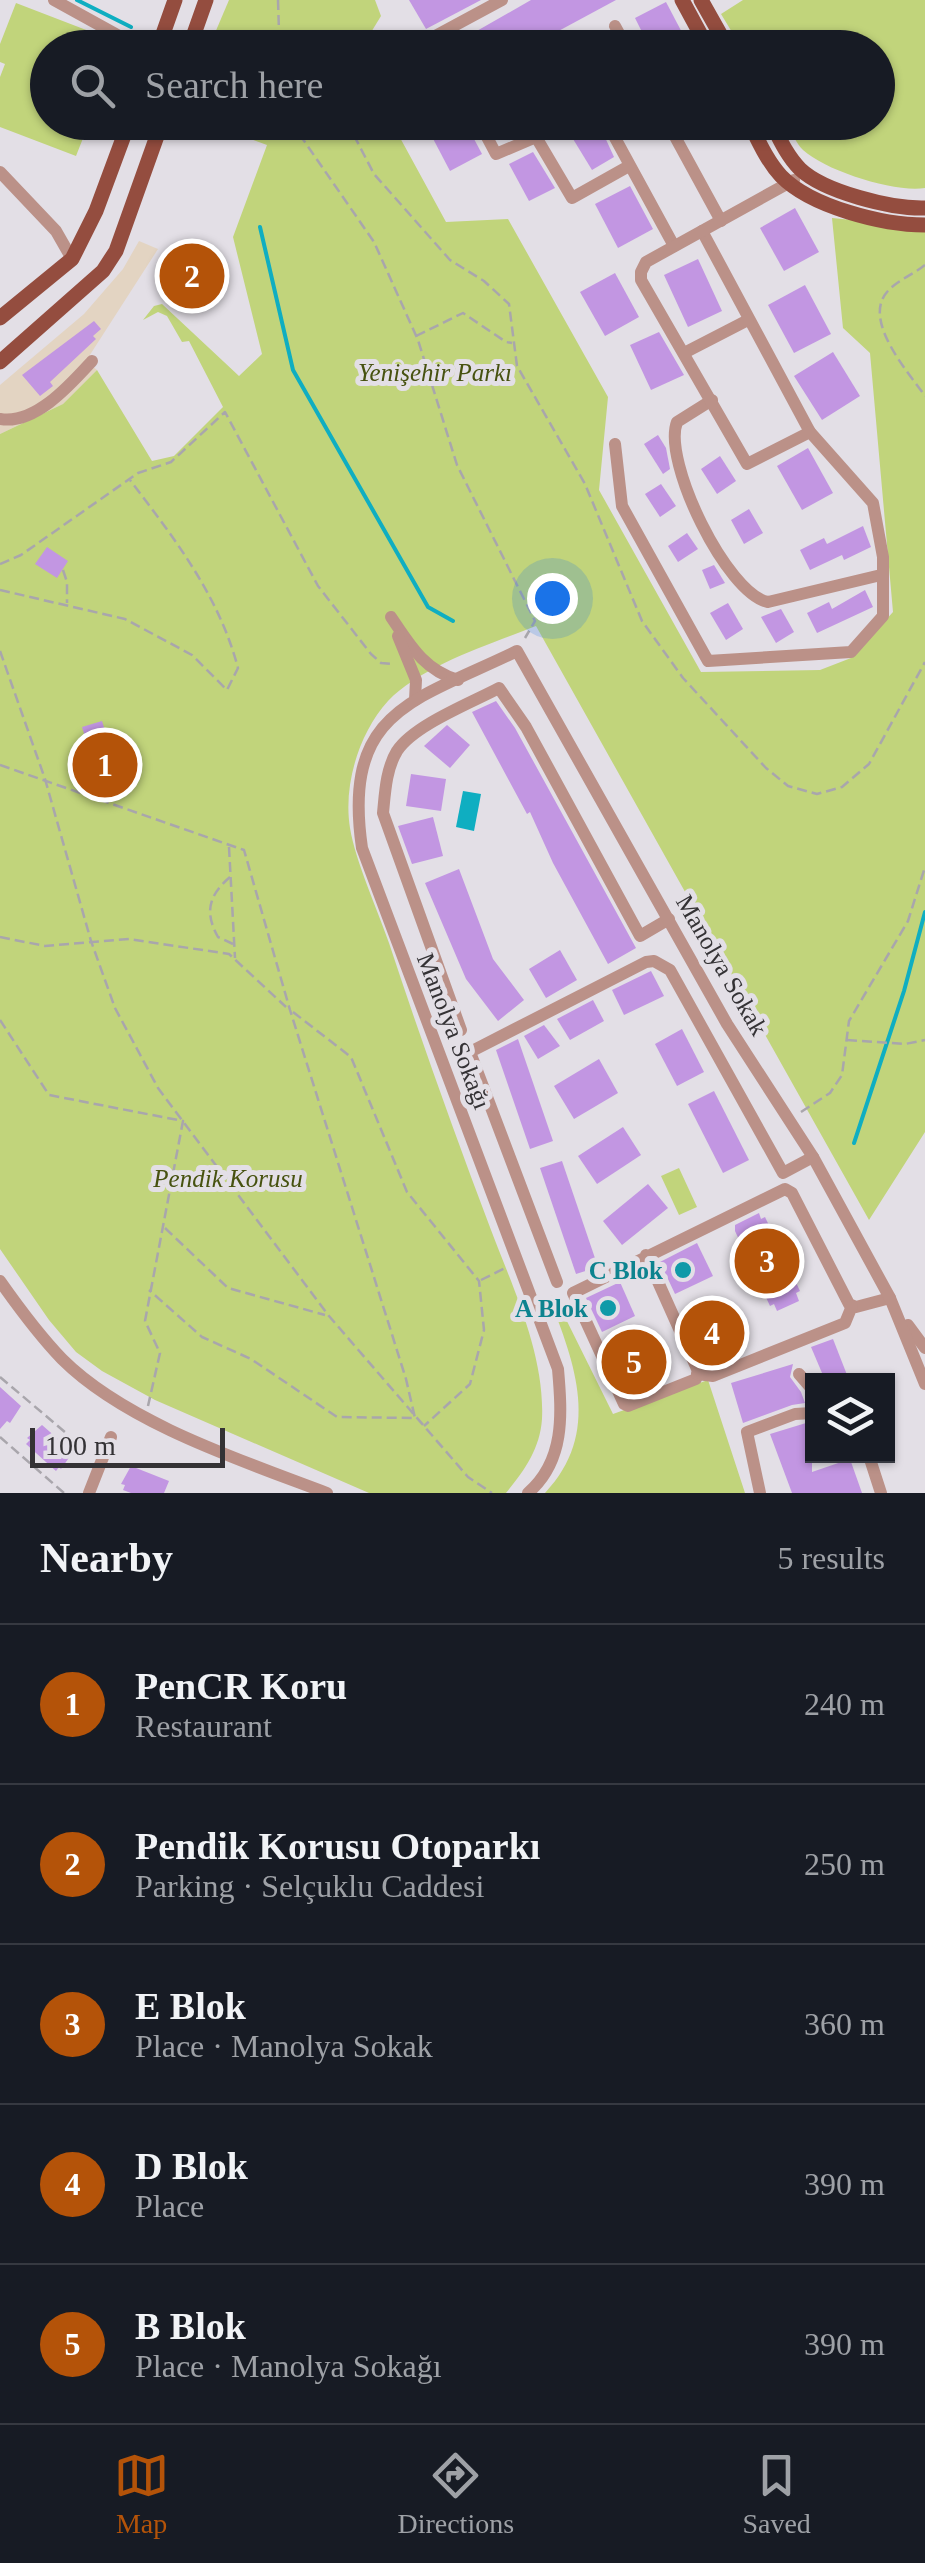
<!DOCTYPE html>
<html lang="en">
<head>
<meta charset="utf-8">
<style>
  body { margin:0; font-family:Georgia,serif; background:#242831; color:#f1f3f6 }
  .controls { position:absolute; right:30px; bottom:30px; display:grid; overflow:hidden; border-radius:0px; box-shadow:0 2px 8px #0004 }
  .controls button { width:90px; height:90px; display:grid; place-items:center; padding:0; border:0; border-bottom:2px solid #363941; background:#171b24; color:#f1f3f6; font:50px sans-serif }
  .scale { position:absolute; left:30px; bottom:25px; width:195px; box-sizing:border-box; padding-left:10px; border:5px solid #343235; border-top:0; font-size:28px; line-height:35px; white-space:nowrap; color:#343235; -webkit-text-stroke:8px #e3dfe6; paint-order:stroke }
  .you { position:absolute; left:552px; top:598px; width:35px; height:35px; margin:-25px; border:8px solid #fff; border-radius:50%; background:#1a73e8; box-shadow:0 0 0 15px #1a73e833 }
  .badge { display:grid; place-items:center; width:65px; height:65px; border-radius:50%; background:#b45309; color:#fff; font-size:32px; font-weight:700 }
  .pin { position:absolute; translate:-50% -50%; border:5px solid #fff; box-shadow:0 2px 10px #0006 }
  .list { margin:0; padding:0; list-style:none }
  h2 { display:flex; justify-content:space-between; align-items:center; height:130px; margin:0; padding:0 40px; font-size:42px }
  h2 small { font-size:32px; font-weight:400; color:#9ea1a6 }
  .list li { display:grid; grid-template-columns:65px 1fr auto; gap:30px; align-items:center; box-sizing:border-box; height:160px; padding:0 40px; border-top:2px solid #363941 }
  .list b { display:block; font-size:38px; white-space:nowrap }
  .list p { margin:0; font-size:32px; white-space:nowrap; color:#9ea1a6 }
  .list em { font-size:32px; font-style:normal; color:#9ea1a6 }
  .icon { flex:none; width:55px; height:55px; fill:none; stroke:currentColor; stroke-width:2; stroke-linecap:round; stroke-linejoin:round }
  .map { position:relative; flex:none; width:925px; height:1493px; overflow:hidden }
  .search { position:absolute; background:#171b24; box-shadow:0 2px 8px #0004; left:30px; right:30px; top:30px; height:110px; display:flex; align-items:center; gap:25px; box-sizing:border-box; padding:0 35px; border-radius:55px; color:#9ea1a6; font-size:38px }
  .sheet { height:930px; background:#171b24 }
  nav { display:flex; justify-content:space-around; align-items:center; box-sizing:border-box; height:140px; border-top:2px solid #363941; background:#171b24; font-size:28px; color:#9ea1a6 }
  nav a { display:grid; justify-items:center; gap:5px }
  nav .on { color:#b45309 }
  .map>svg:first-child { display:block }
  .commercial { fill:#e3d4c2 }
  .green { fill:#c1d47b }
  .water { fill:#0faec1 }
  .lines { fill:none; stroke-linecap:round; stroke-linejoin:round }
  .stream { stroke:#0faec1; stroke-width:4 }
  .building { fill:#c296e2 }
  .path { stroke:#a9a6ac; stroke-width:2.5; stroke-dasharray:10 5; stroke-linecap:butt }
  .minor { stroke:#bb9188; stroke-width:12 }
  .major { stroke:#944d3f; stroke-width:15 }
  .culture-dot { fill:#0f9aa8; stroke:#e3dfe6; stroke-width:4 }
  .labels { text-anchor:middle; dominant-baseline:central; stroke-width:10; stroke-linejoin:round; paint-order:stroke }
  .park-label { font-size:25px; font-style:italic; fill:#475210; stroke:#e3dfe6 }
  .street-label { font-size:25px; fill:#343235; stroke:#e3dfe6 }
  .culture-label { font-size:25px; font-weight:bold; fill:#0d838f; stroke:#e3dfe6; text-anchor:end }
</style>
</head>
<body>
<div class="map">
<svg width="925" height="1493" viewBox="0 0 925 1493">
  <rect width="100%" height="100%" fill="#e3dfe6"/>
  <polygon class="commercial" points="139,241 158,249 86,361 97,370 63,404 0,434 0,385 84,314 123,269"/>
  <g class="green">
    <polygon points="229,0 375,0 381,16 362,47 209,47"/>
    <path d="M743,0h182v188c-30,5 -99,-17 -122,-38 -7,-7 -12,-19 -17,-27l92,-1v-74l-137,-1 -20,-33z"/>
    <polygon points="16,3 107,38 104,47 48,48 48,122 89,123 76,156 0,127 0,77 5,64 0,62 0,44"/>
    <path d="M208,123h184l54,99 62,-3 100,178 -9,93 102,182 119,-2 31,-12 42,-46 -23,-259 -27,-25 -11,-110 93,9v905l-56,88 -333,-594c-45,18 -114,39 -148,75 -29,32 -45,84 -38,127 5,32 28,83 39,115 32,97 66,192 102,287 22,58 54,125 51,189 -2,30 -18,52 -36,74h-137l-214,-93 -53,-29 -26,-19 -27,-32 -49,-71v-815l63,-30 34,-34 55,91 22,-5 49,-49 -34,-66 -7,1 -15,-26 -9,-4 -15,8 11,-14 8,-2 77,72 23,-22 -29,-117 34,-92z"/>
    <polygon points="679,1168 697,1207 679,1215 661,1176"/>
    <path d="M554,1295l59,119 95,-34 37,113h-200c57,-60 30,-129 4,-196z"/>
  </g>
  <polygon class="water" points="463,791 481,794 474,831 456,827"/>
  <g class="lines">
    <g class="stream">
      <polyline points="77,0 131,27"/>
      <polyline points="260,227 293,370 428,607 453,621"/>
      <polyline points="854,1143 904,991 925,912"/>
    </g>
  </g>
  <g class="building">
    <polygon points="409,0 481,0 426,29"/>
    <polygon points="531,0 616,0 527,48 447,48"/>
    <polygon points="666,2 687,42 677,48 650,48 635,18"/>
    <polygon points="446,122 465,122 482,154 450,171 429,131"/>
    <polygon points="591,122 598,122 614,157 592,170 570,134"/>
    <polygon points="533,152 555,188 529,201 509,164"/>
    <polygon points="630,186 653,229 618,248 595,204"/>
    <polygon points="795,208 819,252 784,271 760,228"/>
    <polygon points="698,259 722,311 688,327 664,275"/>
    <polygon points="615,273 639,317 605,336 580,292"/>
    <polygon points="805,285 831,334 794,353 768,305"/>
    <polygon points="94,321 101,329 93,336 96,339 50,382 53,386 40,396 22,375"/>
    <polygon points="659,332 684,375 651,390 630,345"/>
    <polygon points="833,352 860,396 822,420 794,376"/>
    <polygon points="658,435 666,448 670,469 663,474 644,444"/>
    <polygon points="808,448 833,493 802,510 777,466"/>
    <polygon points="720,456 736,481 717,494 701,469"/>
    <polygon points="661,484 676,506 660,517 645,494"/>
    <polygon points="749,509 763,533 744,544 731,520"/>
    <polygon points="863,526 871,547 844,560 842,555 810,570 800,550 824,538 827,544"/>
    <polygon points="687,533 698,549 678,562 668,546"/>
    <polygon points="47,547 68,561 57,578 35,564"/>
    <polygon points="714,565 725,583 710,589 702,570"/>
    <polygon points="865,590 873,607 817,633 807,613 829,602 832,609"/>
    <polygon points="728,603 743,629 726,640 710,613"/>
    <polygon points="781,609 794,632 776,643 761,617"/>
    <polygon points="496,701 515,728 636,948 608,964 553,863 530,812 527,814 472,712"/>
    <polygon points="102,721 116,765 120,763 126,781 94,791 88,774 96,772 82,727"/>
    <polygon points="447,725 470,745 450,768 424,746"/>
    <polygon points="411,774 446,779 441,811 406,806"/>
    <polygon points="433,817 443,856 412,864 398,826"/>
    <polygon points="459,869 493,959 524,1000 498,1021 466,979 425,883"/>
    <polygon points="560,950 577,980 546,998 529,969"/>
    <polygon points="651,971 664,996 624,1015 612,990"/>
    <polygon points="593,1000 604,1021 570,1040 557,1019"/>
    <polygon points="544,1025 560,1046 538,1059 524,1036"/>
    <polygon points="682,1029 704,1072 677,1086 655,1044"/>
    <polygon points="518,1039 553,1141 530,1149 496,1050"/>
    <polygon points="599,1059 618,1093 574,1119 554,1086"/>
    <polygon points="714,1091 749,1160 723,1173 688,1104"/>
    <polygon points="623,1127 641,1155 597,1184 578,1156"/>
    <polygon points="562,1161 598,1267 576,1274 540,1168"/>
    <polygon points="648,1184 668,1208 622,1245 603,1221"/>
    <polygon points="759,1213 761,1219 765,1217 800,1291 796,1293 799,1301 777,1311 774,1304 770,1306 735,1231 735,1225"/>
    <polygon points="697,1243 713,1276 675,1294 660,1262"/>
    <polygon points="620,1282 635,1316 602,1332 586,1298"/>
    <polygon points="725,1306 741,1339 703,1357 688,1324 713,1308 714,1311"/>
    <polygon points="646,1336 661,1370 627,1386 611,1352"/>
    <polygon points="833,1339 849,1380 825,1380 811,1347"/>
    <polygon points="793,1364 790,1377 801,1392 805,1403 792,1405 743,1423 731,1383"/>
    <polygon points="0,1387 21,1406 10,1423 7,1421 0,1429"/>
    <polygon points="806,1423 807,1427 812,1425 812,1472 850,1459 862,1493 792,1493 770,1434"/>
    <polygon points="42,1425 73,1452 61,1469 59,1467 56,1471 26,1444 30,1440 27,1438"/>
    <polygon points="131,1466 169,1481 164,1493 131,1493 123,1490 125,1485 121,1484"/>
  </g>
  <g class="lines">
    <g class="path">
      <polyline points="278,0 279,32"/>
      <path d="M262,48c7,-13 19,-14 31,-13l10,13"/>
      <polyline points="291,122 374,242 418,340 457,465 535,621 525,638"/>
      <polyline points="347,122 374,174 450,260 484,281 509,304 517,366 585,484 642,621 683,678 766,768 788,786 817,794 842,787 869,764 925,662"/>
      <path d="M925,265c-11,9 -29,16 -38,27 -25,29 22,81 38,104"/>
      <polyline points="416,336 463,313 506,342 512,343"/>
      <polyline points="0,564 21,555 138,473 171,462 225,412 318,586 371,654 381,663 394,664"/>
      <polyline points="63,570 67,582 67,603"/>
      <path d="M0,590l125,29 67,36 35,35 11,-22c-19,-72 -63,-129 -108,-188"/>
      <polyline points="0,651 45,779 91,941 115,1008 158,1088 329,1316 468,1477 492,1493"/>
      <polyline points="0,765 244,850 290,1010 406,1379 415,1418 337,1417 251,1359 202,1337 149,1290"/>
      <polyline points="229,847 235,958"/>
      <path d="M230,877c-21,18 -26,35 -12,60l15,7"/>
      <polyline points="0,937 45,946 129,939 229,954 286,1007"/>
      <polyline points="293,1012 351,1057 407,1192 479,1281 484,1330 470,1384 424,1426"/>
      <polyline points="0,1020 49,1095 183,1121 145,1321 160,1353 148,1406"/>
      <polyline points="847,1040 905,1044 925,1040"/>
      <polyline points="801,1112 830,1093 842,1075 849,1021 908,921 925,867"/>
      <polyline points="165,1228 228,1288 325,1315"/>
      <polyline points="481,1280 505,1268"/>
      <polyline points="0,1377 92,1455"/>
      <polyline points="0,1437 64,1493"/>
    </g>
    <g class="minor">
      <polyline points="54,0 121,37"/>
      <polyline points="615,26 627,48"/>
      <polyline points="413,48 502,0"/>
      <polyline points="479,122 496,154 536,137 572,198 629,166"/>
      <polyline points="612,122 608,125 674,246"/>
      <polyline points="667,122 721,221"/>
      <polyline points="0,172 56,231 72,259"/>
      <polyline points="702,231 810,432"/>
      <polyline points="684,353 748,320"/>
      <path d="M712,400l-35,22c-15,39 50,172 91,180l113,-27"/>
      <path d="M0,419c35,6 70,-34 92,-58"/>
      <polyline points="615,444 622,506 708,661 851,652 883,616 883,557 873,503 810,432 747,464 641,280 641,272 646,262 794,180"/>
      <path d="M391,617c19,28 33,53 67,63"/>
      <polyline points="398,636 416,680 415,700"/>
      <path d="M461,1030l-78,-217c2,-20 3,-44 14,-62 17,-26 74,-48 102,-63l27,39 114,209 29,-17"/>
      <polyline points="646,1255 698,1371 696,1379 628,1406 624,1404 573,1293 785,1189 792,1193 849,1304 856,1307 890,1298"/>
      <path d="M0,1281c19,27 39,54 62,78 64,64 181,102 265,134"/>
      <polyline points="557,1282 470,1052 646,962 654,961 670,970 783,1173 813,1157"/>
      <polyline points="908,1325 925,1348"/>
      <polyline points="697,1374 713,1376 845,1323 852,1306"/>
      <polyline points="799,1374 812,1389"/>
      <polyline points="869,1456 881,1493"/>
      <polyline points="89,1493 111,1437"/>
      <path d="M528,1493c37,-32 34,-78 30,-124l-196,-521c-20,-138 52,-147 155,-197l210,373 86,133 77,141 35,86"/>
      <polyline points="760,1493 747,1432 795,1414 812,1413"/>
    </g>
    <g class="major">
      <polyline points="682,0 708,48"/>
      <polyline points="701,0 728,48"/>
      <polyline points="158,48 175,0"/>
      <polyline points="189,48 206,0"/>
      <path d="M749,122c9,18 18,39 32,54 30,31 102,49 144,49"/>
      <path d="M771,122c8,16 16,34 29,47 24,23 92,40 125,39"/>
      <polyline points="0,318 72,259 96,211 129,122"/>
      <polyline points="0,362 103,271 116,251 162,122"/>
    </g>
  </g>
  <g class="culture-dot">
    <circle cx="683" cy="1270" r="10"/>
    <circle cx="608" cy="1308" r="10"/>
  </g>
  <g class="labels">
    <g class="park-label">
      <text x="435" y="372">Yenişehir Parkı</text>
      <text x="228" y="1178">Pendik Korusu</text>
    </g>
    <g class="street-label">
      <text transform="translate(722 965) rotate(60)">Manolya Sokak</text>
      <text transform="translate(454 1031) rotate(69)">Manolya Sokağı</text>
    </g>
    <g class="culture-label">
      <text x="663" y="1270">C Blok</text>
      <text x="588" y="1308">A Blok</text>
    </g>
  </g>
</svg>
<div class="controls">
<button><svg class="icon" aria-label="layers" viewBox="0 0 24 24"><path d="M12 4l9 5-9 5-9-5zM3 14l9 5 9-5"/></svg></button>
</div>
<div class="scale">100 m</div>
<div class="you"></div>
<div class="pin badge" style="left:105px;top:765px">1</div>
<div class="pin badge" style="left:192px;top:276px">2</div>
<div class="pin badge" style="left:767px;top:1261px">3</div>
<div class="pin badge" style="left:712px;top:1333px">4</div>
<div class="pin badge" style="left:634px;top:1362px">5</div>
<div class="search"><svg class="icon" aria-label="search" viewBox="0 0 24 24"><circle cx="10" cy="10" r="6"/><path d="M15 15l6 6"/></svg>Search here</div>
</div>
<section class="sheet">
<h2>Nearby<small>5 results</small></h2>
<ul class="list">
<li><span class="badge">1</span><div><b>PenCR Koru</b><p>Restaurant</p></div><em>240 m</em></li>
<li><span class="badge">2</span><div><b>Pendik Korusu Otoparkı</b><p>Parking · Selçuklu Caddesi</p></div><em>250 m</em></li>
<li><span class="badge">3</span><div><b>E Blok</b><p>Place · Manolya Sokak</p></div><em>360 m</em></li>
<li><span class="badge">4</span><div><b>D Blok</b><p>Place</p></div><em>390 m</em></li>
<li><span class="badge">5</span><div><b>B Blok</b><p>Place · Manolya Sokağı</p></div><em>390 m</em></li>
</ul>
</section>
<nav>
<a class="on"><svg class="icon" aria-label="map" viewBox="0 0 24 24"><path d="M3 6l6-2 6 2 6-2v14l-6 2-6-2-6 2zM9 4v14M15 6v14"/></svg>Map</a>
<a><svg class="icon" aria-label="directions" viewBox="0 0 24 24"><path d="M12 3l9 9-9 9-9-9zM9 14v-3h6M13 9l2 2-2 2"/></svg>Directions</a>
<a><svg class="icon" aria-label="saved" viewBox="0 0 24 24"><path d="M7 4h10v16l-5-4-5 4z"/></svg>Saved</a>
</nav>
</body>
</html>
